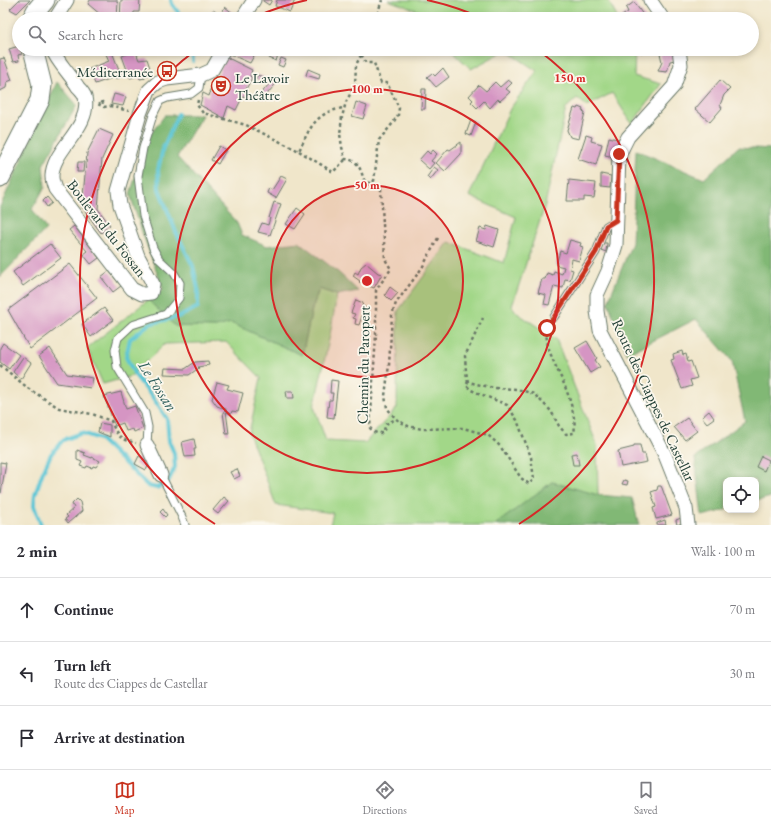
<!DOCTYPE html>
<html lang="en">
<head>
<meta charset="utf-8">
<style>
  body { margin:0; font-family:"EB Garamond",serif; background:#f2f2f3; color:#2b2b33 }
  .controls { position:absolute; right:12px; bottom:12px; display:grid; overflow:hidden; border-radius:8px; box-shadow:0 2px 6px #0003 }
  .controls button { width:36px; height:36px; display:grid; place-items:center; padding:0; border:0; border-bottom:1px solid #e1e1e2; background:#fff; color:#2b2b33; font:20px sans-serif }
  .stop { position:absolute; width:12px; height:12px; margin:-9px; border:3px solid #c8321e; border-radius:50%; background:#fff }
  .stop.end { background:#c8321e; border-color:#fff; box-shadow:0 1px 4px #0008 }
  .list { margin:0; padding:0; list-style:none }
  h2 { display:flex; justify-content:space-between; align-items:center; height:52px; margin:0; padding:0 16px; font-size:17px }
  h2 small { font-size:13px; font-weight:400; color:#7c7c81 }
  .list li { display:grid; grid-template-columns:26px 1fr auto; gap:12px; align-items:center; box-sizing:border-box; height:64px; padding:0 16px; border-top:1px solid #e1e1e2 }
  .list b { display:block; font-size:15px; white-space:nowrap }
  .list p { margin:0; font-size:13px; white-space:nowrap; color:#7c7c81 }
  .list em { font-size:13px; font-style:normal; color:#7c7c81 }
  .icon { flex:none; width:22px; height:22px; fill:none; stroke:currentColor; stroke-width:2; stroke-linecap:round; stroke-linejoin:round }
  .map { position:relative; flex:none; width:771px; height:525px; overflow:hidden }
  .search { position:absolute; background:#fff; box-shadow:0 2px 6px #0003; left:12px; right:12px; top:12px; height:44px; display:flex; align-items:center; gap:10px; box-sizing:border-box; padding:0 14px; border-radius:22px; color:#7c7c81; font-size:15px }
  .sheet { height:244px; background:#fff }
  nav { display:flex; justify-content:space-around; align-items:center; box-sizing:border-box; height:56px; border-top:1px solid #e1e1e2; background:#fff; font-size:11px; color:#7c7c81 }
  nav a { display:grid; justify-items:center; gap:2px }
  nav .on { color:#c8321e }
  .map>svg:first-child { display:block }
  .green { fill:#a2d788; stroke:#608a5e }
  .forest { fill:#81b874; stroke:#507a54 }
  .lines { fill:none; stroke-linecap:round; stroke-linejoin:round }
  .stream { stroke:#5bc6d6; stroke-width:4 }
  .building { fill:#d595c3 }
  .lane-casing { stroke:#687868; stroke-width:9 }
  .street-casing { stroke:#687868; stroke-width:15 }
  .secondary-casing { stroke:#687868; stroke-width:21 }
  .path { stroke:#687868; stroke-width:2.5; stroke-dasharray:3 3; stroke-linecap:butt }
  .lane { stroke:#fff; stroke-width:7 }
  .street { stroke:#fff; stroke-width:13 }
  .secondary { stroke:#fff; stroke-width:19 }
  .route { stroke:#c8321e; stroke-width:5 }
  .ring { fill:none; stroke:#d62828; stroke-width:2 }
  .labels { text-anchor:middle; dominant-baseline:central; stroke-width:3.5; stroke-linejoin:round; paint-order:stroke }
  .poi-label { font-size:15px; fill:#1f3d34; stroke:#fbf7ec; text-anchor:end }
  .street-label { font-size:15px; fill:#1f3d34; stroke:#fbf7ec }
  .water-label { font-size:16px; font-style:italic; fill:#2e5f5c; stroke:#fbf7ec }
  .centre { fill:#d62828; stroke:#fbf7ec; stroke-width:2 }
  .ring-label { font-size:12px; text-anchor:middle; font-weight:bold; fill:#d62828; stroke:#fbf7ec; stroke-width:3.5; stroke-linejoin:round; paint-order:stroke }
</style>
</head>
<body>
<div class="map">
<svg width="771" height="525" viewBox="0 0 771 525">
  <rect width="100%" height="100%" fill="#fbf7ec"/>
  <filter id="ink" filterUnits="userSpaceOnUse"><feTurbulence type="fractalNoise" baseFrequency=".025" numOctaves="2"/><feDisplacementMap in="SourceGraphic" scale="8" xChannelSelector="R" yChannelSelector="G"/><feConvolveMatrix kernelMatrix="1 2 1 2 8 2 1 2 1" color-interpolation-filters="sRGB"/></filter>
  <filter id="wash" filterUnits="userSpaceOnUse"><feTurbulence type="fractalNoise" baseFrequency=".012" numOctaves="4" result="noise"/><feDisplacementMap in="SourceGraphic" scale="16" xChannelSelector="R" yChannelSelector="G"/><feGaussianBlur stdDeviation="0.9" result="paint"/><feColorMatrix in="noise" values="0 0 0 0 0 0 0 0 0 0 0 0 0 0 0 0 0 1.4 0 .05"/><feComposite in="paint" operator="in"/></filter>
  <g filter="url(#wash)">
    <rect width="100%" height="100%" fill="#f0e6ca"/>
    <g class="green">
      <polygon points="388,0 608,0 618,19 426,19 419,11"/>
      <polygon points="450,49 635,49 634,76 661,84 632,124 612,93 587,106 577,98 566,108 545,205 512,306 517,313 556,339 597,445 598,495 552,482 495,525 330,525 333,513 276,505 249,433 261,378 226,342 165,344 131,376 103,384 87,348 148,300 175,326 216,327 231,323 302,355 312,309 319,289 337,295 330,335 314,407 326,441 365,443 397,408 398,311 449,242 504,263 516,217 469,196 510,109 537,71 506,50 471,69"/>
    </g>
    <g class="forest">
      <polygon points="57,82 77,105 43,165 45,187 32,209 46,229 0,277 0,207"/>
      <polygon points="165,115 202,115 177,157 237,223 242,235 267,246 299,242 338,272 358,291 337,295 319,289 312,309 302,355 231,323 216,327 175,326 148,300 163,289 142,232 130,194 149,136"/>
      <polygon points="738,147 771,149 771,497 756,501 756,480 726,480 726,510 702,516 695,458 745,421 732,361 696,319 627,354 608,302 632,243 636,150 704,179"/>
      <polygon points="552,482 598,495 632,498 639,525 495,525"/>
    </g>
    <g class="lines">
      <g class="stream">
        <polyline points="171,0 172,4 183,19"/>
        <polyline points="193,49 193,61"/>
        <polyline points="41,525 34,506 35,495 42,474 51,454 63,440 82,433 100,439 148,486 157,488 169,480 175,467 174,453 169,441 167,419 153,398 135,375 126,357 130,339 149,324 181,316 198,307 198,289 193,266 176,232 159,189 158,170 163,148 178,114"/>
      </g>
    </g>
    <g id="blocks">
      <g class="building">
        <polygon points="19,0 30,0 17,13 10,9"/>
        <polygon points="90,0 117,0 117,2 118,3 117,19 101,15 88,4"/>
        <polygon points="121,0 140,0 139,12 134,12 133,19 120,19"/>
        <polygon points="263,0 272,0 269,5 263,1"/>
        <polygon points="277,0 295,0 290,12 275,6"/>
        <polygon points="634,2 646,19 624,19 622,16 628,12 626,8"/>
        <polygon points="225,7 234,14 231,19 210,19 213,10 220,15"/>
        <polygon points="19,46 19,49 20,49 22,54 18,55 19,61 13,62 9,49"/>
        <polygon points="165,49 183,49 183,53 176,54 164,53"/>
        <polygon points="230,49 255,49 257,50 250,63 227,53"/>
        <polygon points="272,49 280,49 276,61 269,58"/>
        <polygon points="639,49 645,49 646,51 641,53"/>
        <polygon points="659,49 673,49 675,60 670,61 667,72 658,71 662,62"/>
        <polygon points="137,50 139,54 137,55 139,60 147,59 152,74 144,76 145,78 140,79 139,76 130,78 122,56"/>
        <polygon points="112,52 122,77 116,79 115,77 95,84 89,69 109,61 106,54"/>
        <polygon points="226,57 252,70 250,76 252,78 245,91 248,93 246,97 243,96 236,110 228,106 224,118 200,105 203,93 209,96 210,93 209,92"/>
        <polygon points="4,58 12,80 7,82 6,88 0,91 0,59"/>
        <polygon points="281,58 286,60 283,67 278,65"/>
        <polygon points="443,68 449,77 436,87 427,77 432,73 435,76"/>
        <polygon points="308,69 320,74 319,79 306,75"/>
        <polygon points="257,75 278,81 263,99 259,96 270,83 256,79"/>
        <polygon points="508,80 512,83 506,89 510,92 500,101 498,99 490,108 484,101 477,108 471,102 473,100 469,96 479,85 486,91 495,82 500,87"/>
        <polygon points="720,80 730,89 724,95 720,105 722,108 710,122 695,109"/>
        <polygon points="422,89 426,89 425,109 421,109"/>
        <polygon points="114,94 126,97 123,106 111,104"/>
        <polygon points="356,102 367,106 363,119 352,116"/>
        <polygon points="578,107 583,109 582,111 585,112 579,139 570,137 567,130 574,108 577,109"/>
        <polygon points="471,120 476,122 471,136 466,134"/>
        <polygon points="99,129 113,135 102,159 98,209 110,225 101,233 82,207 87,153"/>
        <polygon points="586,135 592,137 591,141 602,144 596,165 578,159"/>
        <polygon points="609,137 621,140 613,157 605,155"/>
        <polygon points="461,142 461,154 445,171 436,163 448,149 450,150"/>
        <polygon points="219,146 226,150 218,164 211,160"/>
        <polygon points="433,150 437,154 431,161 434,163 429,169 419,160 427,151 430,154"/>
        <polygon points="78,162 84,162 83,172 77,172"/>
        <polygon points="434,167 438,170 430,180 427,177"/>
        <polygon points="601,174 611,176 610,188 601,187"/>
        <polygon points="281,176 287,179 276,198 267,193 269,188 272,190"/>
        <polygon points="569,180 596,183 594,198 584,197 584,201 567,201"/>
        <polygon points="47,197 52,203 47,207 43,201"/>
        <polygon points="274,202 281,204 270,235 258,232 262,223 268,225 270,218 269,218"/>
        <polygon points="297,208 305,214 295,229 286,224"/>
        <polygon points="74,226 99,258 91,264 83,254 87,251 69,230"/>
        <polygon points="487,226 499,230 494,247 476,241 480,228 486,230"/>
        <polygon points="570,240 581,243 580,246 583,247 579,261 572,259 570,269 573,270 570,280 565,279 563,288 554,286 549,305 544,304 546,295 538,293 542,279 545,279 547,273 553,275 554,271 562,274 564,267 556,265 560,251 566,253"/>
        <polygon points="603,243 607,243 606,252 601,250"/>
        <polygon points="50,244 61,258 23,286 13,272"/>
        <polygon points="366,263 378,273 382,274 374,288 359,282 360,281 353,276 355,272 358,274 361,267"/>
        <polygon points="70,264 97,298 30,349 8,310"/>
        <polygon points="109,271 121,286 113,292 101,277"/>
        <polygon points="390,287 398,293 391,301 385,295"/>
        <polygon points="356,300 363,303 362,306 365,307 359,325 355,324 356,319 353,318 355,314 351,313"/>
        <polygon points="104,308 113,320 91,337 82,324"/>
        <polygon points="587,341 597,358 595,360 600,367 590,373 575,348"/>
        <polygon points="3,343 19,355 9,369 0,362 0,348"/>
        <polygon points="50,348 67,374 93,378 91,388 57,383 39,356"/>
        <polygon points="682,351 683,355 686,354 688,362 691,361 697,378 690,380 692,386 682,389 671,360 674,359 673,354"/>
        <polygon points="23,357 31,363 21,379 13,372"/>
        <polygon points="208,361 209,365 198,367 199,368 189,375 164,374 165,368 185,369 195,362"/>
        <polygon points="331,380 338,381 334,418 327,417 329,400 332,400 333,393 330,393"/>
        <polygon points="217,382 229,385 227,389 243,393 238,412 232,411 231,414 226,412 226,409 217,406 212,399"/>
        <polygon points="286,391 293,391 294,398 287,398"/>
        <polygon points="121,392 126,409 135,406 143,428 134,432 133,429 126,431 123,423 115,426 104,396"/>
        <polygon points="226,411 229,434 226,434 223,412"/>
        <polygon points="709,411 714,418 707,423 702,417"/>
        <polygon points="687,418 697,431 685,440 674,427"/>
        <polygon points="100,423 110,425 110,437 98,432"/>
        <polygon points="194,439 196,449 194,449 195,456 185,457 182,442"/>
        <polygon points="634,445 640,445 642,454 645,454 647,462 621,467 618,451 634,447"/>
        <polygon points="77,450 85,453 84,455 92,458 92,457 100,461 96,467 93,466 92,468 87,466 86,468 80,466 82,462 77,460"/>
        <polygon points="577,453 579,465 573,465 571,454"/>
        <polygon points="139,456 150,463 146,470 135,464"/>
        <polygon points="761,456 769,460 764,471 756,467"/>
        <polygon points="0,462 6,463 1,493 0,493"/>
        <polygon points="237,469 240,476 234,479 230,472"/>
        <polygon points="624,480 628,481 627,485 622,484"/>
        <polygon points="658,486 661,486 662,488 672,515 656,519 653,508 656,507 651,492 657,490"/>
        <polygon points="224,497 229,501 218,514 213,510"/>
        <polygon points="77,499 80,502 82,511 68,523 65,519 68,517 66,515 74,508 72,504"/>
        <polygon points="163,509 167,515 165,517 160,512"/>
        <polygon points="681,518 682,523 677,525 676,520"/>
        <polygon points="665,520 666,525 657,525 657,523"/>
      </g>
    </g>
  </g>
  <g filter="url(#ink)">
    <use href="#blocks" fill-opacity="0" stroke="#687868" stroke-width="1"/>
    <g class="lines">
      <defs>
        <g id="lane">
          <polyline points="554,317 596,252 606,226 616,220"/>
          <polyline points="147,445 148,427 145,413 117,367 115,350 118,338 132,325 166,314 179,298 180,283 174,273 159,259 153,248 143,216 138,176 143,148 153,115 160,101 167,98 191,94 199,88 201,75"/>
          <polyline points="161,475 182,517 185,525"/>
        </g>
        <g id="street">
          <polyline points="650,0 663,19"/>
          <polyline points="55,19 67,0"/>
          <polyline points="242,19 254,0"/>
          <path d="M52,49c6,14 18,25 26,38 3,3 6,6 7,10 7,31 -34,53 -33,80 0,4 2,9 3,12l77,100 10,5 9,-1 2,-9 -15,-28 -18,-51 -2,-14 22,-77 9,-24 9,-8 9,-3 34,-4 11,-5 12,-21"/>
          <polyline points="679,49 681,65 674,86 628,137 619,155 616,245 608,271 597,295 597,311 600,330 665,455 686,508 688,525"/>
          <polyline points="147,445 161,475"/>
        </g>
        <g id="secondary">
          <polyline points="32,19 36,11 45,0"/>
          <polyline points="0,178 40,100 42,85 33,49"/>
        </g>
      </defs>
      <use href="#lane" class="lane-casing"/>
      <use href="#street" class="street-casing"/>
      <use href="#secondary" class="secondary-casing"/>
      <g class="path">
        <polyline points="375,19 378,12 382,0"/>
        <polyline points="362,49 361,54 366,63 374,63 381,83 387,83 399,108 398,115 393,123 379,140 374,181 381,189 385,259 391,269 376,290 376,335 370,428 374,432 380,434 384,430 386,424 396,419"/>
        <path d="M361,55l-5,10 -1,20 -9,17 -4,15 -2,17 2,13 3,12c15,1 15,11 20,23l6,1 3,-2"/>
        <path d="M198,100l-1,5 6,8 43,12 53,26c11,-24 17,-39 45,-43"/>
        <polyline points="99,106 101,101 103,103 104,107 110,106 129,111"/>
        <polyline points="299,151 333,172 345,160"/>
        <path d="M438,238l-16,30 -26,35 -4,12 -3,50 -4,31 2,12 9,11 12,7 14,3 41,-1 25,7 12,11 21,32 8,6 5,-5 -3,-22 -14,-37 -10,-15 -36,-15 -5,-5 2,-3 26,6 23,1 17,5 17,17 8,15 7,8 8,-1c3,-13 -5,-37 -10,-49 -6,-14 -24,-45 -15,-59"/>
        <path d="M0,365l29,24 30,19 33,6 19,7c6,15 9,19 25,22"/>
        <polyline points="468,382 466,372 465,356 483,318"/>
      </g>
      <use href="#lane" class="lane"/>
      <use href="#street" class="street"/>
      <use href="#secondary" class="secondary"/>
    </g>
  </g>
  <g class="lines" filter="url(#ink)">
    <polyline class="route" points="547,328 596,252 606,226 616,220 619,154"/>
  </g>
  <circle cx="367" cy="281" r="96" fill="#d62828" fill-opacity=".12"/>
  <g class="ring">
    <circle cx="367" cy="281" r="96"/>
    <circle cx="367" cy="281" r="192"/>
    <path d="M215 524A287 287 0 0 1 196 50M250 19A287 287 0 0 1 307 0M427 0A287 287 0 0 1 484 19M538 50A287 287 0 0 1 519 524"/>
  </g>
  <defs>
    <symbol id="bus-ring" viewBox="-11 -11 22 22"><circle r="9.5" fill="#fbf7ec" stroke="#c8321e" stroke-width="1.5"/><path d="M-5-6H5V4H4V6H2V4H-2V6H-4V4H-5ZM-3.5-4V0h7V-4ZM-3.5 1.2v1.5H-2V1.2ZM2 1.2v1.5H3.5V1.2Z" fill="#c8321e"/></symbol>
    <symbol id="theatre-ring" viewBox="-11 -11 22 22"><circle r="9.5" fill="#fbf7ec" stroke="#c8321e" stroke-width="1.5"/><path d="M-5-5.5Q0-4 5-5.5V0Q5 5 0 6Q-5 5-5 0ZM-3.3-2.5H-1v1.5H-3.3ZM1-2.5H3.3v1.5H1ZM-2.8 1Q0 5.5 2.8 1Z" fill="#c8321e"/></symbol>
  </defs>
  <g fill-rule="evenodd">
    <use href="#bus-ring" x="156" y="60" width="22" height="22"/>
    <use href="#theatre-ring" x="210" y="75" width="22" height="22"/>
  </g>
  <g class="labels">
    <g class="poi-label">
      <text x="153" y="71">Méditerranée</text>
      <text x="235" y="77" text-anchor="start">Le Lavoir<tspan x="235" dy="17">Théâtre</tspan></text>
    </g>
    <g class="street-label">
      <text transform="translate(107 228) rotate(52)">Boulevard du Fossan</text>
      <text transform="translate(363 365) rotate(-89)">Chemin du Paropert</text>
      <text transform="translate(654 400) rotate(65)">Route des Ciappes de Castellar</text>
    </g>
    <g class="water-label">
      <text transform="translate(158 386) rotate(57)">Le Fossan</text>
    </g>
  </g>
  <circle cx="367" cy="281" r="6" class="centre"/>
  <g class="ring-label">
    <text x="570" y="82">150 m</text>
    <text x="367" y="93">100 m</text>
    <text x="367" y="189">50 m</text>
  </g>
</svg>
<div class="controls">
<button><svg class="icon" aria-label="locate" viewBox="0 0 24 24"><circle cx="12" cy="12" r="6"/><path d="M12 2v4M12 18v4M2 12h4M18 12h4"/></svg></button>
</div>
<div class="stop" style="left:547px;top:328px"></div>
<div class="stop end" style="left:619px;top:154px"></div>
<div class="search"><svg class="icon" aria-label="search" viewBox="0 0 24 24"><circle cx="10" cy="10" r="6"/><path d="M15 15l6 6"/></svg>Search here</div>
</div>
<section class="sheet">
<h2>2 min<small>Walk · 100 m</small></h2>
<ul class="list">
<li><svg class="icon" aria-label="ahead" viewBox="0 0 24 24"><path d="M12 20V5M6 11l6-6 6 6"/></svg><div><b>Continue</b></div><em>70 m</em></li>
<li><svg class="icon" aria-label="left" viewBox="0 0 24 24"><path d="M17 20v-9H6M10 6l-5 5 5 5"/></svg><div><b>Turn left</b><p>Route des Ciappes de Castellar</p></div><em>30 m</em></li>
<li><svg class="icon" aria-label="arrive" viewBox="0 0 24 24"><path d="M6 21V4h12l-3 4 3 4H6"/></svg><div><b>Arrive at destination</b></div></li>
</ul>
</section>
<nav>
<a class="on"><svg class="icon" aria-label="map" viewBox="0 0 24 24"><path d="M3 6l6-2 6 2 6-2v14l-6 2-6-2-6 2zM9 4v14M15 6v14"/></svg>Map</a>
<a><svg class="icon" aria-label="directions" viewBox="0 0 24 24"><path d="M12 3l9 9-9 9-9-9zM9 14v-3h6M13 9l2 2-2 2"/></svg>Directions</a>
<a><svg class="icon" aria-label="saved" viewBox="0 0 24 24"><path d="M7 4h10v16l-5-4-5 4z"/></svg>Saved</a>
</nav>
</body>
</html>
